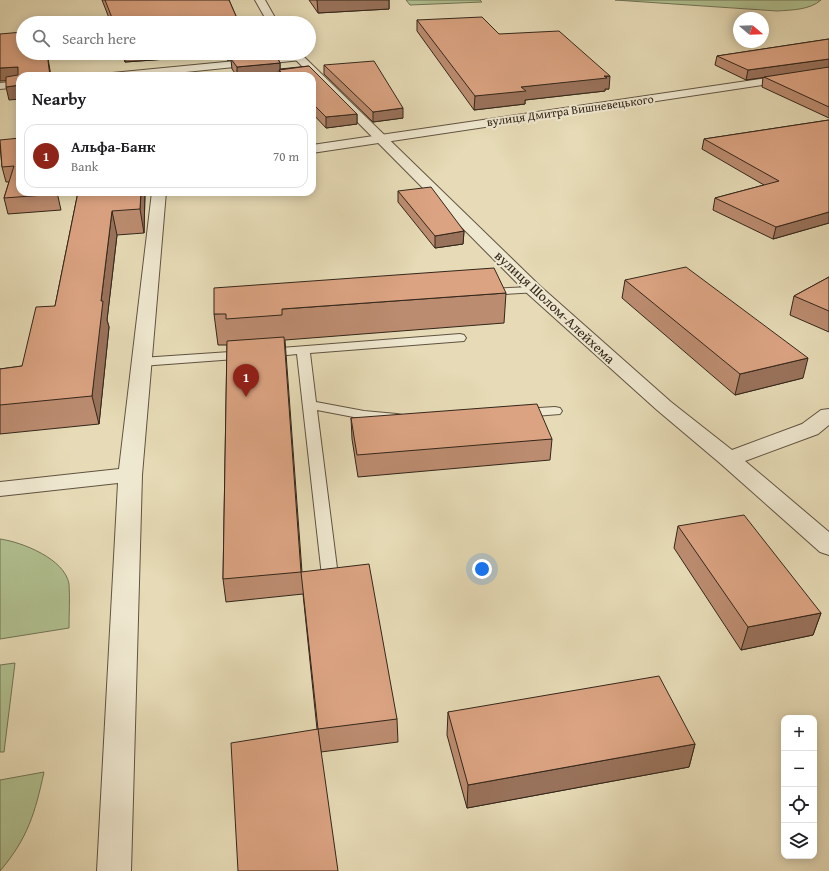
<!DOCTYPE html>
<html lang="en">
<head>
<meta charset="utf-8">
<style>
  body { margin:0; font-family:"Gentium Book Plus",serif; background:#f2f2f2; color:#202124 }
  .controls { position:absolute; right:12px; bottom:12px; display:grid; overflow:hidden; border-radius:8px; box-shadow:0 2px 10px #0003 }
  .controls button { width:36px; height:36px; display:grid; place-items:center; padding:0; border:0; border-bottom:1px solid #e0e0e0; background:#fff; color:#202124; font:20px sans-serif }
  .compass { position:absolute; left:733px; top:12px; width:36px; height:36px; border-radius:50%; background:#fff; box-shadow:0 2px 10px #0003; rotate:109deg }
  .you { position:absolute; left:482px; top:569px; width:14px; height:14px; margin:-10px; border:3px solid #fff; border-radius:50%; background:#1a73e8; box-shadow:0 0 0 6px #1a73e833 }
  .badge { display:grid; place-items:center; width:26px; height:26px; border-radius:50%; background:#8f2418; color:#fff; font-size:13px; font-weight:700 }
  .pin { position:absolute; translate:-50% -33px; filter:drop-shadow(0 1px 2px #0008) }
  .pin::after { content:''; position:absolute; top:21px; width:14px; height:12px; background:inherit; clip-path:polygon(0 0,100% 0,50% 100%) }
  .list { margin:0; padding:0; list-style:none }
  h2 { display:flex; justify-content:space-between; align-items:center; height:52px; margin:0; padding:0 16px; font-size:17px }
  h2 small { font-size:13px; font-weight:400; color:#757577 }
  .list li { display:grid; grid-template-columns:26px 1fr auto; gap:12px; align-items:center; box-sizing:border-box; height:64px; margin:0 8px 8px; padding:0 8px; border:1px solid #e0e0e0; border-radius:12px }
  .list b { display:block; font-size:15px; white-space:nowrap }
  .list p { margin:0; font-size:13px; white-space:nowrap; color:#757577 }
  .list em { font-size:13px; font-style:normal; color:#757577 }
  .icon { flex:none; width:22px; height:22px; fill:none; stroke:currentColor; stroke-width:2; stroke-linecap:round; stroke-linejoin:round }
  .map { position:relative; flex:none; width:829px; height:871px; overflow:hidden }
  .search { position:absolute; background:#fff; box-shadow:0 2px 10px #0003; left:16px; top:16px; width:300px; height:44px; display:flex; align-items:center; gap:10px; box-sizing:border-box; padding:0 14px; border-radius:22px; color:#757577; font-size:15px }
  .panel { position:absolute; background:#fff; box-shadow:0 2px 10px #0003; left:16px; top:72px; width:300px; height:124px; border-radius:12px }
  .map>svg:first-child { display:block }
  .green { fill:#b1c191; stroke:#727456 }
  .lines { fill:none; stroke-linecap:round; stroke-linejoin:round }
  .service-casing { stroke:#605341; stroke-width:2 }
  .minor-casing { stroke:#605341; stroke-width:2 }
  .tertiary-casing { stroke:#605341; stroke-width:2 }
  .service { fill:#efe8d0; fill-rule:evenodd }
  .minor { fill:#efe8d0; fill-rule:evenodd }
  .tertiary { fill:#efe8d0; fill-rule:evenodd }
  .wall { fill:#bc8c70; stroke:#33261a }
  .shaded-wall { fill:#99725b; stroke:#33261a }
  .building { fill:#dba382; stroke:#33261a }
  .labels { text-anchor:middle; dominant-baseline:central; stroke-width:4; stroke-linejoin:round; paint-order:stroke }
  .far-street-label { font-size:12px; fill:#33261a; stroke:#efe8d0 }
  .street-label { font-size:14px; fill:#33261a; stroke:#efe8d0 }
</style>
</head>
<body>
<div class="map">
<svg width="829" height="871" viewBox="0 0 829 871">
  <rect width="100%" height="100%" fill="#e6dbb6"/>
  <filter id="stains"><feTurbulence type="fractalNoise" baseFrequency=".005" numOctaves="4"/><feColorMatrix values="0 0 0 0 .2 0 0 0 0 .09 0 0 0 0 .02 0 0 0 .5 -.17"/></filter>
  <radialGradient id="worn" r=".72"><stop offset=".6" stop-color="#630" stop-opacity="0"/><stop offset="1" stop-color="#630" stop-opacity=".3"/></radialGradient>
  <g class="green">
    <polygon points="406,0 480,0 482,2 410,5"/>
    <path d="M615,0h206c-11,10 -30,10 -44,11z"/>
    <path d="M0,539c22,3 65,20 69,45 1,15 0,30 0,44l-69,11z"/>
    <polygon points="15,663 4,752 0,752 0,665"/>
    <path d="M44,772c-9,41 -16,66 -44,99v-91z"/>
  </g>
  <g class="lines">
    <defs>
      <g id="service">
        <polygon points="534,287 540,290 538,292 487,295 483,294 481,292 483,290 487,289"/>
        <polygon points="460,334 464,335 466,338 464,341 310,353 316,402 364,411 397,414 402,415 404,418 402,421 397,422 364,419 317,410 338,576 336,580 330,582 324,580 322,576 297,354 268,357 264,356 262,353 264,350 268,349"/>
        <polygon points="245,351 249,352 251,355 249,358 141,366 137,365 135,362 137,359 141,358"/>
        <polygon points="555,407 560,408 562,411 560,414 522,417 517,416 515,413 517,410 522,409"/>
      </g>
      <g id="minor">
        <polygon points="297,55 301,56 302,58 301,60 147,76 106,76 108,74 112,73"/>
        <polygon points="829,69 829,75 312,153 312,145"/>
        <polygon points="20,81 20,87 0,89 0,83"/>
        <polygon points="152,192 166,192 142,475 131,871 97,871 118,483 0,496 0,482 119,469"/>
      </g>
      <g id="tertiary">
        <polygon points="255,0 265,0 278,23 268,23"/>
        <polygon points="289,53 300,53 540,286 671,402 732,450 802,424 821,410 829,409 829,425 818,434 745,461 829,532 829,555 820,552 721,464 657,410 528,294"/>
      </g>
    </defs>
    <use href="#service" class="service-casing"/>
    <use href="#minor" class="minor-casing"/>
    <use href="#tertiary" class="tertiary-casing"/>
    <use href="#service" class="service"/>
    <use href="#minor" class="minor"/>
    <use href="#tertiary" class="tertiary"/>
  </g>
  <g class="wall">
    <polygon points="102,0 229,0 239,23 111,23"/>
    <polygon points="309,0 389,0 389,9 318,13"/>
    <polygon points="417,20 499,34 609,89 605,89 605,91 525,100 525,104 474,110 417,31"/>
    <polygon points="829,39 829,118 762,87 763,77 746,80 715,65 717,56"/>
    <polygon points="122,53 273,53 273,55 276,55 280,63 280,69 309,66 357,114 357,124 326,128 312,113 312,76 280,76 280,72 244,76 237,76 232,69 231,60 227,60 223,55 125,62"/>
    <polygon points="324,65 403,118 373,122 324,74"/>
    <polygon points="829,120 829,223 773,239 713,210 715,198 764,185 702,149 704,139"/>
    <polygon points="0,145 57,192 61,210 8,214 4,198 9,182 6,182 2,167"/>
    <polygon points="398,191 464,231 463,244 435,248 398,202"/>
    <polygon points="78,192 145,192 144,233 117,235 107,320 109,327 99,424 0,434 0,369 22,366 55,306"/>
    <polygon points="829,277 829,332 790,315 794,296"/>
    <polygon points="625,280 803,378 735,395 622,298"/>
    <polygon points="506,293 504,323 285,340 302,572 397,719 398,742 321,752 317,729 303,594 226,602 223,579 227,345 218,345 214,314"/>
    <polygon points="351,418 552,439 550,460 358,477 352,439"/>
    <polygon points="678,526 821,613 813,635 741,650 674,548"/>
    <polygon points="448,712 695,744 689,767 467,808 447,735"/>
  </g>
  <g class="shaded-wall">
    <polygon points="317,0 389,0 389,9 318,13"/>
    <polygon points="47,53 51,76 50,76"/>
    <polygon points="124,53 223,53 223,55 125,62"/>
    <polygon points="226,53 273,53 273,56 227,60"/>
    <polygon points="829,59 829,68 746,80 748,70"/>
    <polygon points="280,63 280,71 279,70 280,72 244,76 237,76 237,67"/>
    <polygon points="18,67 20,80 0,81 0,68"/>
    <polygon points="610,76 609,89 605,89 605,91 525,100 525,104 474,110 475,96 521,87"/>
    <polygon points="20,85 20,99 9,100 6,87"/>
    <polygon points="403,108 403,118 373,122 373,112"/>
    <polygon points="357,114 357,124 326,128 326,117"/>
    <polygon points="141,192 145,192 144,233 140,209"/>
    <polygon points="112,211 117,235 107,320 109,327 99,424 92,396 101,301"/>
    <polygon points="829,212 829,223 773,239 776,227"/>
    <polygon points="464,231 463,244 435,248 435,236"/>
    <polygon points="808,358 803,378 735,395 740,374"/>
    <polygon points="821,613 813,635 741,650 748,627"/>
    <polygon points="695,744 689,767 467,808 468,785"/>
  </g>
  <g class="building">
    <polygon points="105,0 229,0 239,23 114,23"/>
    <polygon points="482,17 499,34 559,31 610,76 604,76 607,78 521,87 526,91 475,96 417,20"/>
    <polygon points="23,32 23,53 47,53 50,76 20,76 20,85 6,87 6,77 18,75 18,67 0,68 0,34"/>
    <polygon points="829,39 829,59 748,70 717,56"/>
    <polygon points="276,55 280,63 237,67 231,59"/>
    <polygon points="374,61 403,108 373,112 324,65"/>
    <polygon points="309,66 357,114 326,117 312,103 312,76 285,76 279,70"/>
    <polygon points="829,67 829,107 764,77"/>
    <polygon points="829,120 829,212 776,227 715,198 779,181 704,139"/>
    <polygon points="20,138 20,192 57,192 58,194 4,198 14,166 2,167 0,140"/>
    <polygon points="431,187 464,231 435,236 398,191"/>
    <polygon points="78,192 141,192 140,209 112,211 101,301 103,301 92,396 0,405 0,369 22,366 36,307 55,306"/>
    <polygon points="686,267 808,358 740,374 625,280"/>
    <polygon points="494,268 506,293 282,309 282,315 226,319 226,314 214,314 214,288"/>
    <polygon points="829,277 829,311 794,296"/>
    <polygon points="284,337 301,572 223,579 227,341"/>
    <polygon points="537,404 552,439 357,455 351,418"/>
    <polygon points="744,515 821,613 748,627 678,526"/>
    <polygon points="369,564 397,719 318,729 301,572"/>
    <polygon points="659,676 695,744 468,785 448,712"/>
    <polygon points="318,729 338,871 238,871 231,743"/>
  </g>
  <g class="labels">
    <g class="far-street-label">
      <text transform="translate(570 110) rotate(-8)">вулиця Дмитра Вишневецького</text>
    </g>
    <g class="street-label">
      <text transform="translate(555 307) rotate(43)">вулиця Шолом-Алейхема</text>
    </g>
  </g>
  <rect width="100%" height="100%" filter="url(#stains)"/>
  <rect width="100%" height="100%" fill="url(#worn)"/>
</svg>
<div class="controls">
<button>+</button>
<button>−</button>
<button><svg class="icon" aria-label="locate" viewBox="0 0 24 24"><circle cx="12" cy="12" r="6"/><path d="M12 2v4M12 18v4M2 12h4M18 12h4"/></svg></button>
<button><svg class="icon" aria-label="layers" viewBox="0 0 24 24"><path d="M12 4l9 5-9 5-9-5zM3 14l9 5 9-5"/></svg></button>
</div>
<svg class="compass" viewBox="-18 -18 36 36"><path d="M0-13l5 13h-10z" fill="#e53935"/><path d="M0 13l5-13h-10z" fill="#757577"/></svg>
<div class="you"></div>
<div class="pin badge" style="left:246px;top:397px">1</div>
<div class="search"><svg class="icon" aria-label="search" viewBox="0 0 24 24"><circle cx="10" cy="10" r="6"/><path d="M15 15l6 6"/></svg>Search here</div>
<section class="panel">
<h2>Nearby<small></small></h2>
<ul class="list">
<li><span class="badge">1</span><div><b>Альфа-Банк</b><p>Bank</p></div><em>70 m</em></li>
</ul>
</section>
</div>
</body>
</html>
